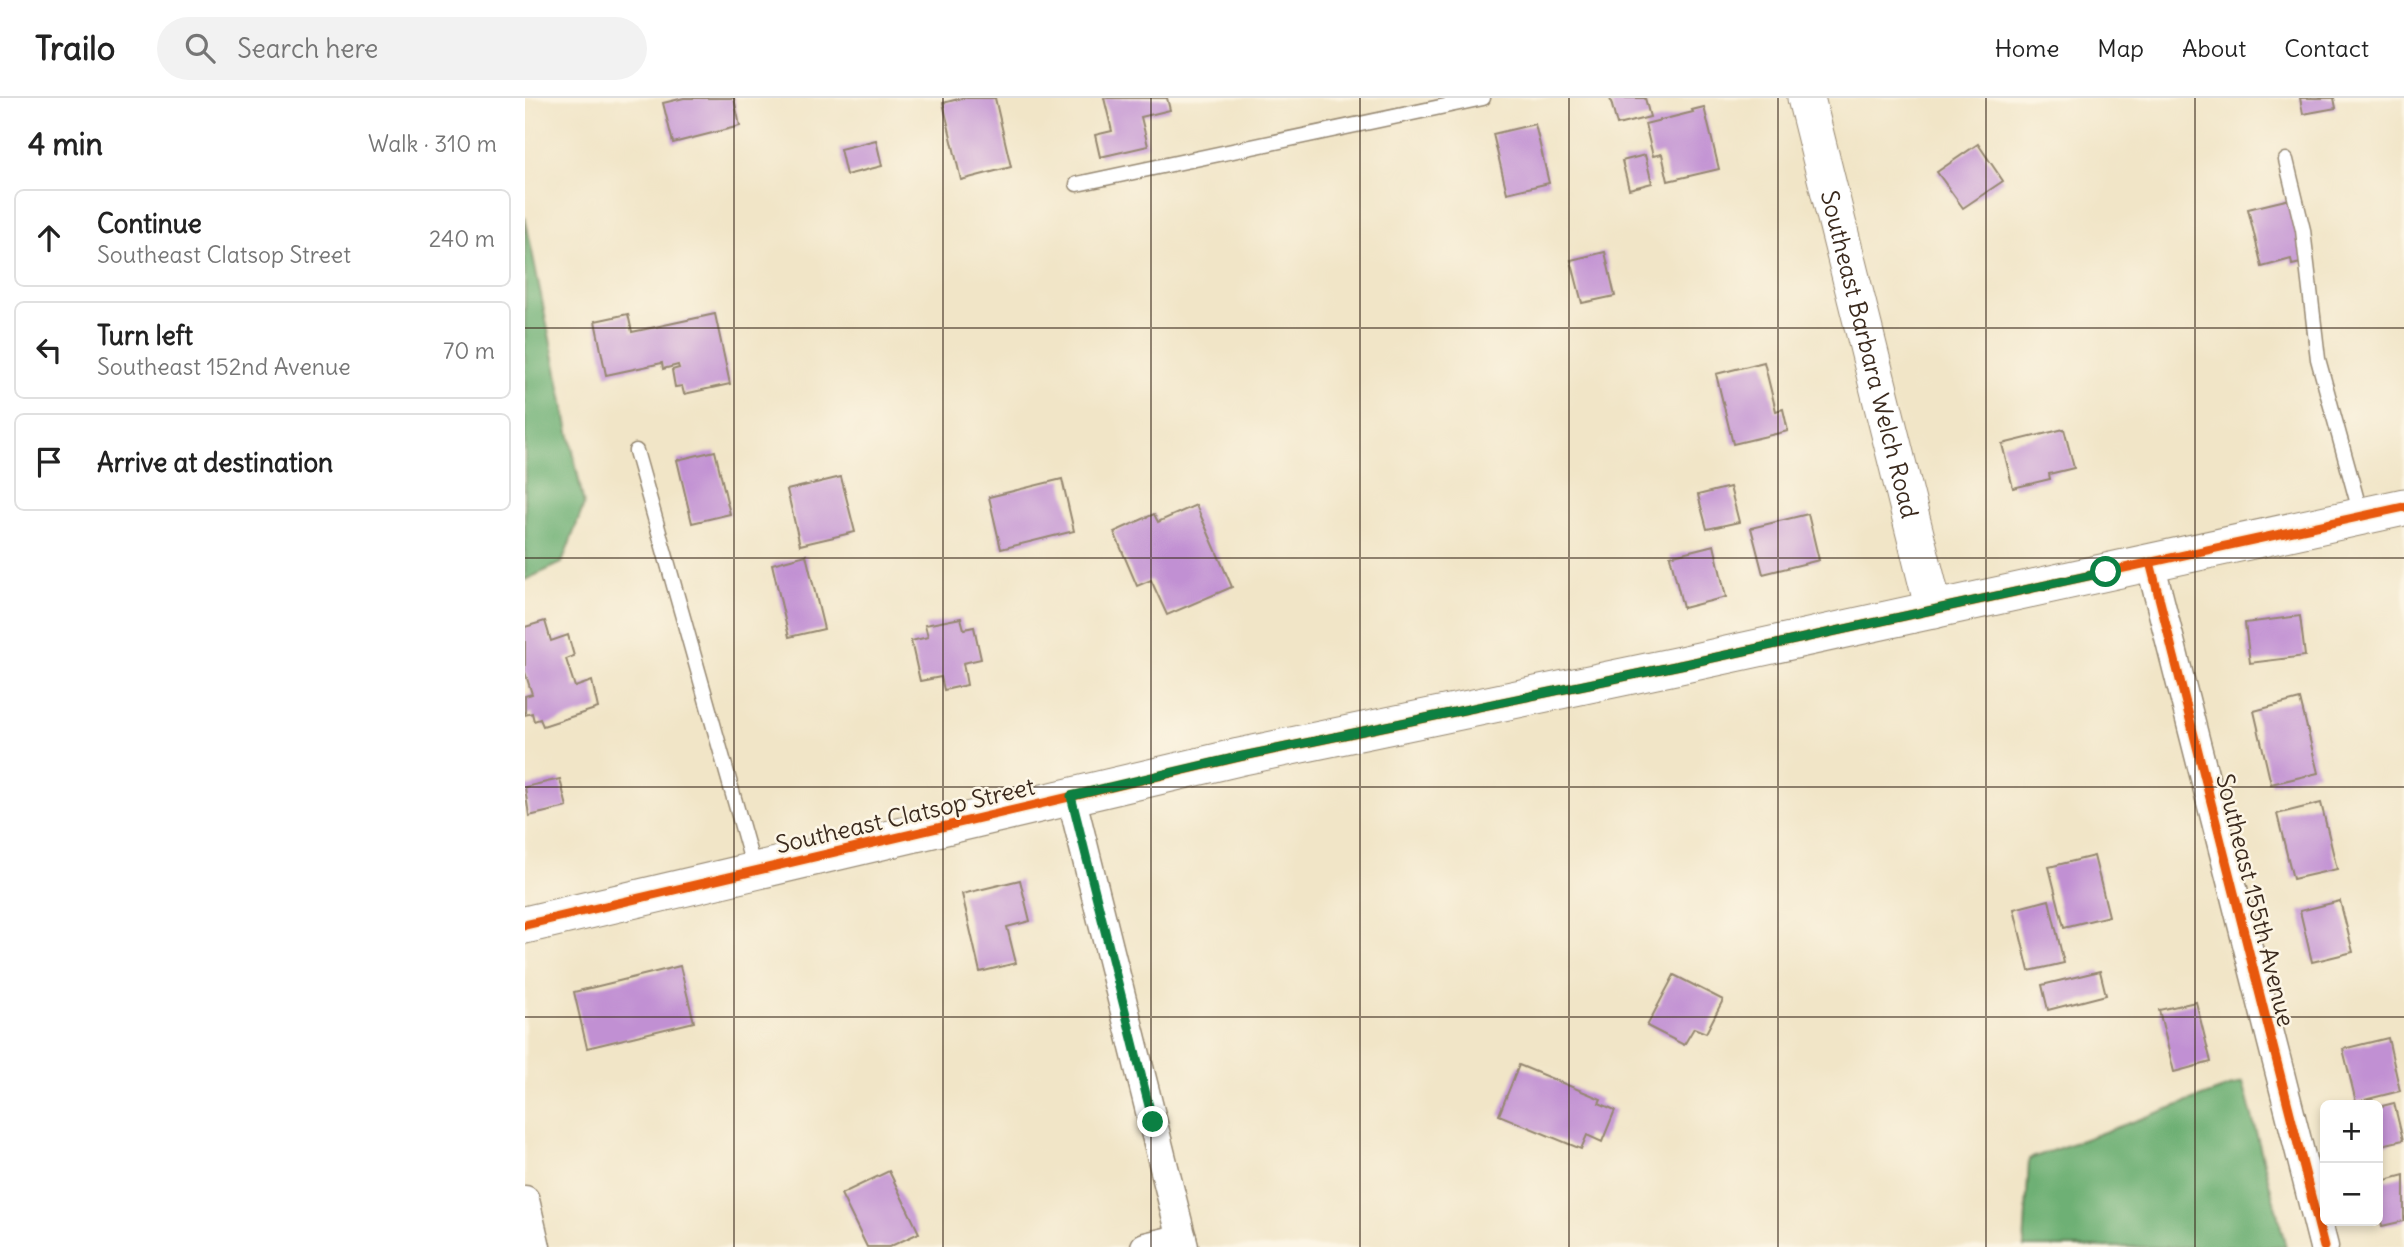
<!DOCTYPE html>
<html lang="en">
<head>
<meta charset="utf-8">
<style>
  body { margin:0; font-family:Delius,sans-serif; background:#f2f2f2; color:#222 }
  .controls { position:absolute; right:21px; bottom:21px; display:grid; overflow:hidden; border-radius:10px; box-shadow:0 4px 10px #0003 }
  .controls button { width:63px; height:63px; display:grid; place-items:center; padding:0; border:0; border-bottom:2px solid #e0e0e0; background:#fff; color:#222; font:35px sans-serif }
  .stop { position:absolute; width:21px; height:21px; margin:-16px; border:5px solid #0b8043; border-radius:50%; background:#fff }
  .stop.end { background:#0b8043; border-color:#fff; box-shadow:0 2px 7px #0008 }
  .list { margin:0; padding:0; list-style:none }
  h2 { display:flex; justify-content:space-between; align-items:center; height:91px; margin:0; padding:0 28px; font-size:30px }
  h2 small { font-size:23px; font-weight:400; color:#767676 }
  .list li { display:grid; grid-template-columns:46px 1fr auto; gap:21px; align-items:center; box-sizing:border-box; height:98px; margin:0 14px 14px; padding:0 14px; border:2px solid #e0e0e0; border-radius:10px }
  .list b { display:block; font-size:26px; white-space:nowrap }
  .list p { margin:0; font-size:23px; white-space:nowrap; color:#767676 }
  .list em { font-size:23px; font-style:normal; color:#767676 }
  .icon { flex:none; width:38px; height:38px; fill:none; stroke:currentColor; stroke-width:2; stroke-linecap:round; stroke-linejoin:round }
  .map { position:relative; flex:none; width:1879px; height:1149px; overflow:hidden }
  header { display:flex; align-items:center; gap:42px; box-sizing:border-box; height:98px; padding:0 35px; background:#fff; border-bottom:2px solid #e0e0e0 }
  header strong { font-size:33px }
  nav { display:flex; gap:38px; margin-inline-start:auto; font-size:24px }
  .search { width:490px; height:63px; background:#f2f2f2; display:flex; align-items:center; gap:18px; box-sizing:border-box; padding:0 24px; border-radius:38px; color:#767676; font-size:26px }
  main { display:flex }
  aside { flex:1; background:#fff }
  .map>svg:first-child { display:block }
  .forest { fill:#6eb074; stroke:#546d49; stroke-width:2 }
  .building { fill:#c190d3 }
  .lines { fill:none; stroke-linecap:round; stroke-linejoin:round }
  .service-casing { stroke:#968872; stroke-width:17 }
  .minor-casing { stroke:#968872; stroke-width:31 }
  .tertiary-casing { stroke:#968872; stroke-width:39 }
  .service { stroke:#fff; stroke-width:14 }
  .minor { stroke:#fff; stroke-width:28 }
  .tertiary { stroke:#fff; stroke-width:37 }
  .cycleway-casing { stroke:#fcf5e5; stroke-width:13 }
  .cycleway { stroke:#e8590c; stroke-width:9 }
  .route { stroke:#0b8043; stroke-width:9 }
  .grid { fill:none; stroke:#3b2a1e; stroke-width:2; stroke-opacity:0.55 }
  .labels { text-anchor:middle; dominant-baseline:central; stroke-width:5; stroke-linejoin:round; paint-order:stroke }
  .street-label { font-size:24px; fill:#3b2a1e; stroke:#fcf5e5 }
</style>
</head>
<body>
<header>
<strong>Trailo</strong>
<div class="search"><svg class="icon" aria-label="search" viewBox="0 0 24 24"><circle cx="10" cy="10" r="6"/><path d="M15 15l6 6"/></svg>Search here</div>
<nav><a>Home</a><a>Map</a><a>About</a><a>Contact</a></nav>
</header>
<main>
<aside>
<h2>4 min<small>Walk · 310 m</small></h2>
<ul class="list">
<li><svg class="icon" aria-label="ahead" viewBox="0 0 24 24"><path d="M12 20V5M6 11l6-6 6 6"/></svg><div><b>Continue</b><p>Southeast Clatsop Street</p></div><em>240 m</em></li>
<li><svg class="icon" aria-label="left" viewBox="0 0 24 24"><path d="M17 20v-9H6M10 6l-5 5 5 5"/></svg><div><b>Turn left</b><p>Southeast 152nd Avenue</p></div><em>70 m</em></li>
<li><svg class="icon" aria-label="arrive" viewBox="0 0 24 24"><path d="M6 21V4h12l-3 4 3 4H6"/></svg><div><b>Arrive at destination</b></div></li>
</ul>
</aside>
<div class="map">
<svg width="1879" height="1149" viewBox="0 0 1879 1149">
  <rect width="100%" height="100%" fill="#fcf5e5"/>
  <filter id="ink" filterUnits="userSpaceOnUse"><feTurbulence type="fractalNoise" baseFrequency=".0143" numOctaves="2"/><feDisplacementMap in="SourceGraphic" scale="14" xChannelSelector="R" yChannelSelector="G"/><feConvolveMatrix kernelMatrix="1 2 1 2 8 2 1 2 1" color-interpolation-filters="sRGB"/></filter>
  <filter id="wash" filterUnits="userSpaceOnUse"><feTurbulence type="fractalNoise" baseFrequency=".00686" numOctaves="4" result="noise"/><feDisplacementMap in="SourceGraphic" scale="28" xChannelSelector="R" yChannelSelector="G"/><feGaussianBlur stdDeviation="1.57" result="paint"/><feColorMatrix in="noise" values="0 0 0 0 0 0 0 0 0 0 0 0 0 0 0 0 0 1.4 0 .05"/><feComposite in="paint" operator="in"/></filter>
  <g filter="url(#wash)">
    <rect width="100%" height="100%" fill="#f1e5c7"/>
    <g class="forest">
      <polygon points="0,119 59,407 37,465 0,482"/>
      <polygon points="1718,984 1761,1149 1499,1149 1504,1061"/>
    </g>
    <g id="blocks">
      <g class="building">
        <polygon points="159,0 209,0 215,28 148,45 138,5"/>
        <polygon points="437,0 470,0 486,69 436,82 418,5"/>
        <polygon points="579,0 642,0 645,12 616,19 623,48 575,59 570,37 587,33"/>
        <polygon points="1085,0 1120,0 1125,19 1092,27"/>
        <polygon points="1775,0 1809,0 1811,10 1778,16"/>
        <polygon points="1179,9 1194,71 1143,83 1137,56 1128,58 1120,26 1168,14 1167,12"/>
        <polygon points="1010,26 1024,85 982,95 968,36"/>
        <polygon points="351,42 357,68 321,77 315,51"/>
        <polygon points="1453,46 1478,83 1438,110 1412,74"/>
        <polygon points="1120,57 1127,85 1104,91 1097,63"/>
        <polygon points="1765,101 1780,164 1767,167 1766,161 1737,169 1723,111"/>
        <polygon points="1080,154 1090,198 1057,205 1046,162"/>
        <polygon points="103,216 107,234 190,216 205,286 159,296 157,288 150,289 147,272 154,270 153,267 138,271 137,265 81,277 70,223"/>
        <polygon points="1239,264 1251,313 1258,311 1263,333 1208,346 1191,276"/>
        <polygon points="1539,331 1549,370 1524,376 1525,381 1488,390 1477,346"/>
        <polygon points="190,353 205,416 167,425 152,362"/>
        <polygon points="316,379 330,434 275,447 262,392"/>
        <polygon points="537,381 549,433 476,451 464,399"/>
        <polygon points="1205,389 1214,424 1182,431 1173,397"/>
        <polygon points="671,407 707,489 642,517 626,482 612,488 589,434 629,416 633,424"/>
        <polygon points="1283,416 1294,462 1238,476 1226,430"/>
        <polygon points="1189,447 1201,499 1158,510 1145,458"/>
        <polygon points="281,457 299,531 264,539 247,466"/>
        <polygon points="1775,518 1780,558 1725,565 1720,525"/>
        <polygon points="436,520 439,531 449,529 456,561 438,565 442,587 419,592 416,579 395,583 386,543 403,539 400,527"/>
        <polygon points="20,523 26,543 43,537 49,558 41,561 50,589 67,583 73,610 18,628 15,621 9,623 7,615 0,617 0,598 7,596 0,574 0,529"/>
        <polygon points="1775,601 1793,675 1746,686 1729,613"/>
        <polygon points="35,681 42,709 4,718 0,689"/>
        <polygon points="1796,705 1812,771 1768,781 1752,716"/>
        <polygon points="1569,758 1584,818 1539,829 1524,769"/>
        <polygon points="495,782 505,823 482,829 491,865 455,874 437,796"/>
        <polygon points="1524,802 1539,865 1504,873 1489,811"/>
        <polygon points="1815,803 1828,854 1787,864 1775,813"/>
        <polygon points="155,868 169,924 62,950 49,894"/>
        <polygon points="1575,873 1581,897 1523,912 1517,887"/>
        <polygon points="1149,877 1198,902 1181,935 1169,930 1159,947 1122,928"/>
        <polygon points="1671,904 1686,964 1649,974 1634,912"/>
        <polygon points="1863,940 1875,993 1831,1004 1818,951"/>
        <polygon points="994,967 1076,1001 1074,1005 1090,1012 1077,1044 1062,1037 1056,1051 974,1017"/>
        <polygon points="1869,1005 1878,1042 1853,1048 1853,1009"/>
        <polygon points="364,1073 394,1135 364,1149 342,1149 316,1096"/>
        <polygon points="1879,1077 1879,1123 1857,1128 1853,1110 1853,1084"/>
      </g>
    </g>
  </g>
  <g filter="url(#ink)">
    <use href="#blocks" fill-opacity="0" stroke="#968872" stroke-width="2"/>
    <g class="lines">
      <defs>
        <g id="service">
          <polyline points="1761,62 1778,132 1793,261 1836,417"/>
          <polyline points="552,86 958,0"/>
          <polyline points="111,353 229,771"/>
        </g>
        <g id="minor">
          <polyline points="1625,464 1799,1149"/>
          <polyline points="546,698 659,1149"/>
          <polyline points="0,1102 11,1149"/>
          <polyline points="620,1149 657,1140"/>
        </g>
        <g id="tertiary">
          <path id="s1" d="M1281,0l128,512"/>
          <polyline points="0,827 714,659 1160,566 1879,409"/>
        </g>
      </defs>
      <use href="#service" class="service-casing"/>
      <use href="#minor" class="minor-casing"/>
      <use href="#tertiary" class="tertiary-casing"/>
      <use href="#service" class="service"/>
      <use href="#minor" class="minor"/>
      <use href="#tertiary" class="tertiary"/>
      <defs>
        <g id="cycleway">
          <polyline points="1625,464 1799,1149"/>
          <polyline points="0,827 714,659 1160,566 1879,409"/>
        </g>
      </defs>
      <use href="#cycleway" class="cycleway-casing"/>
      <use href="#cycleway" class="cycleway"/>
    </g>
  </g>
  <g class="lines" filter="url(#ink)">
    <polyline class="route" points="628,1024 546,698 713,659 1160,566 1581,474"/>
  </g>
  <path class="grid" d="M209,0v1149M418,0v1149M626,0v1149M835,0v1149M1044,0v1149M1253,0v1149M1461,0v1149M1670,0v1149M0,230h1879M0,460h1879M0,689h1879M0,919h1879"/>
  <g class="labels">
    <g class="street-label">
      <text stroke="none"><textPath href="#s1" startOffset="264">Southeast Barbara Welch Road</textPath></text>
      <text transform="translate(380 717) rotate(-13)">Southeast Clatsop Street</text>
      <text transform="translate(1731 802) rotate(76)">Southeast 155th Avenue</text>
    </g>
  </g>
</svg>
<div class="controls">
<button>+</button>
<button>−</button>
</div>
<div class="stop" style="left:1581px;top:474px"></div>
<div class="stop end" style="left:628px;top:1024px"></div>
</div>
</main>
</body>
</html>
